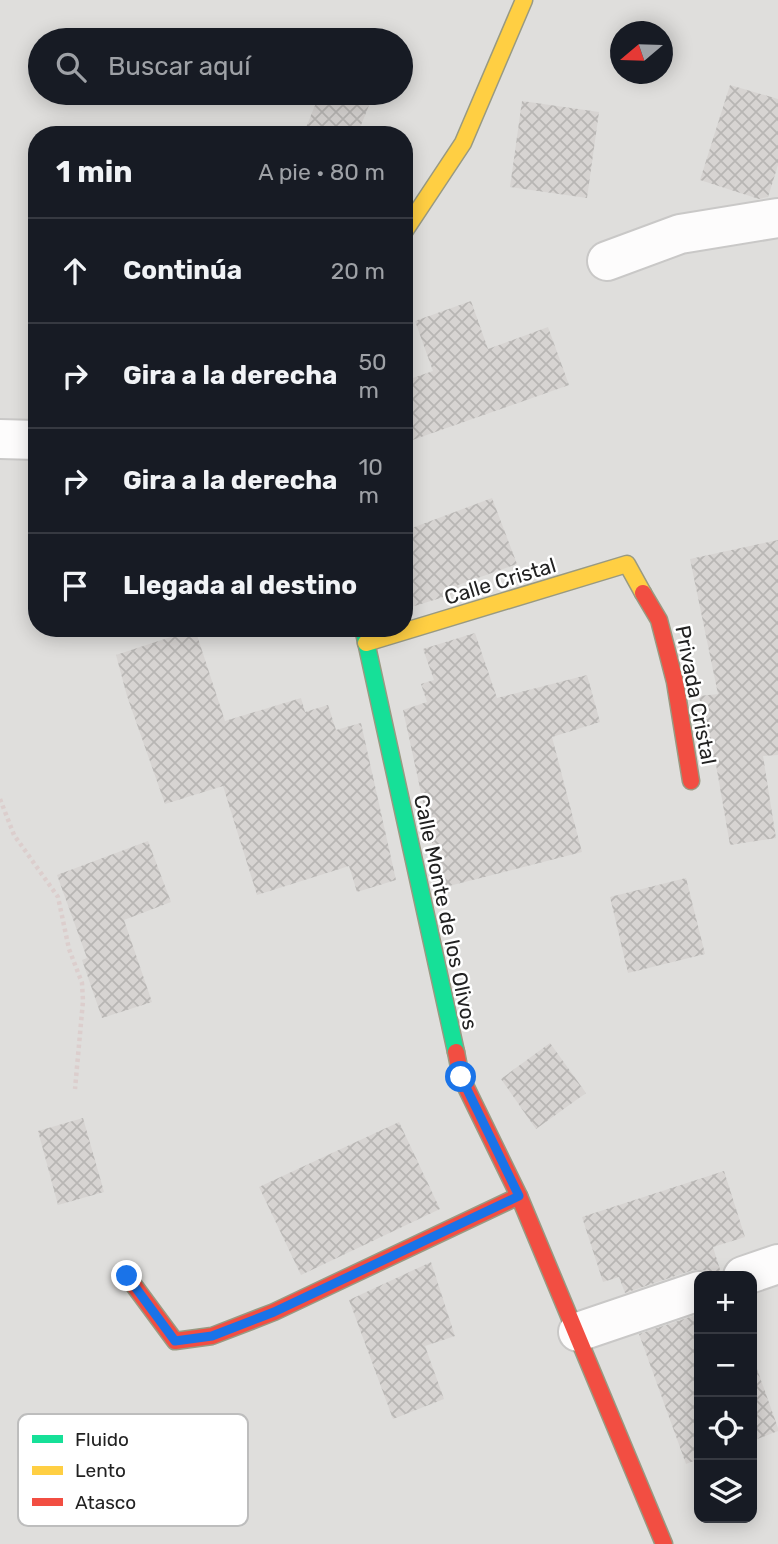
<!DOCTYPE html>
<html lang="es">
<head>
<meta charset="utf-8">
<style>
  body { margin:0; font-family:Rubik,sans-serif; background:#20242c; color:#f1f3f6 }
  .controls { position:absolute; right:21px; bottom:21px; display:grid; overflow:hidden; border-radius:14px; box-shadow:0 4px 18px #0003 }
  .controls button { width:63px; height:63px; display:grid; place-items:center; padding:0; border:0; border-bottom:2px solid #363941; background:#171b24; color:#f1f3f6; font:35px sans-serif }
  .compass { position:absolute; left:610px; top:21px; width:63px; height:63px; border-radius:50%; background:#171b24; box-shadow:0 4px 18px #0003; rotate:251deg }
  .stop { position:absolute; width:21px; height:21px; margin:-16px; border:5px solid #1a73e8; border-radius:50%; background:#fff }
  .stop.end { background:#1a73e8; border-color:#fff; box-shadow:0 2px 7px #0008 }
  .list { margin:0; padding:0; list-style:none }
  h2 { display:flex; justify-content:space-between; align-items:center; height:91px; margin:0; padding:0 28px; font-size:30px }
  h2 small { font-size:23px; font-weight:400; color:#9ea1a6 }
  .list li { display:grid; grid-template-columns:46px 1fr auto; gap:21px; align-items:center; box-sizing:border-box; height:105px; padding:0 28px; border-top:2px solid #363941 }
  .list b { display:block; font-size:26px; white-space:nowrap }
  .list em { font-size:23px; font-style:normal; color:#9ea1a6 }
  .icon { flex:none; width:38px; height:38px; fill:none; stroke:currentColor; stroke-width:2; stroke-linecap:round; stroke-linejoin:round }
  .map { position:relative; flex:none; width:778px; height:1544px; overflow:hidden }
  .search { position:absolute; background:#171b24; box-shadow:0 4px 18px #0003; left:28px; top:28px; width:385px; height:77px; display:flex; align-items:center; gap:18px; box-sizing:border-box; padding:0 24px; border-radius:38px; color:#9ea1a6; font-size:26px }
  .panel { position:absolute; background:#171b24; box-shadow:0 4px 18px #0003; left:28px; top:126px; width:385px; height:511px; border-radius:28px }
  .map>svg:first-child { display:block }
  .residential { fill:#dfdedc; fill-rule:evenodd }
  .building { fill:url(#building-cross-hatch) }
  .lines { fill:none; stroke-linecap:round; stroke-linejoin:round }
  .street-casing { stroke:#c9c8c7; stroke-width:42 }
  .fast-casing { stroke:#999a82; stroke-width:19 }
  .slow-casing { stroke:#999a82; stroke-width:19 }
  .jam-casing { stroke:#999a82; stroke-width:19 }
  .path { stroke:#dccecd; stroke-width:4.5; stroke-dasharray:3.5 3.5; stroke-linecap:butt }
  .street { stroke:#fdfcfc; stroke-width:38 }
  .fast { stroke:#16e098; stroke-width:16 }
  .slow { stroke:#ffcf43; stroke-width:16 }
  .jam { stroke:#f24e42; stroke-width:16 }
  .route { stroke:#1a73e8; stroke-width:9 }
  .labels { text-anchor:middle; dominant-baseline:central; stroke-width:5; stroke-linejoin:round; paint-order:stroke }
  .street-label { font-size:21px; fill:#222; stroke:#fff }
  .key { fill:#fff; stroke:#bdbdbd; stroke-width:2 }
  .key-label { font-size:19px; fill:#222 }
</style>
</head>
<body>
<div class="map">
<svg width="778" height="1544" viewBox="0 0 778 1544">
  <defs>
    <pattern id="building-cross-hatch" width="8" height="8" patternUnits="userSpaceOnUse" patternTransform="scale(1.75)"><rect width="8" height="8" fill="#d7d4d2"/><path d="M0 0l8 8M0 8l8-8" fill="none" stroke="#b8b6b4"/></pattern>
  </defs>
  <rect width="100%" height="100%" fill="#f0eeeb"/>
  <path class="residential" d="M0,0h778v1544h-778zM620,32h42v42h-42zM40,40h361v53h-361zM37,135h367v493h-367zM699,1276h53v242h-53z"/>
  <g class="building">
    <polygon points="730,85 778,99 778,165 768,197 759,199 700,180"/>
    <polygon points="320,93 374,93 357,135 303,135"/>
    <polygon points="522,101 599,112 587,198 510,187"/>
    <polygon points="471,301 488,349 548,327 569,385 404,443 404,381 433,371 415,321"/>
    <polygon points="492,498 517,564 458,585 460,592 408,608 404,599 404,531"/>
    <polygon points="778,540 778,755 763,756 776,838 730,845 715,759 710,759 699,696 718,694 690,559"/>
    <polygon points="195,629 225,721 301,698 305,712 328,705 336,730 361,723 396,880 357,892 349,866 257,895 223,786 165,804 127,696 116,655"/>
    <polygon points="475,633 497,698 587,675 600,722 552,737 582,852 445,887 440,866 437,866 403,710 427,702 421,684 434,680 423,649"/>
    <polygon points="148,841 171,902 124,920 152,1002 102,1018 82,960 87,958 57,875"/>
    <polygon points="686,878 705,954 628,973 610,897"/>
    <polygon points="550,1043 586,1093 536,1129 501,1079"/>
    <polygon points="83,1118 104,1192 58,1205 38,1131"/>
    <polygon points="399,1122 440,1209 301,1275 259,1187"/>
    <polygon points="724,1171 745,1237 713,1247 722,1276 715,1276 704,1270 693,1270 625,1293 619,1277 603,1282 582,1217"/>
    <polygon points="431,1262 455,1336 425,1346 444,1399 393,1419 349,1300"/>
    <polygon points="699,1314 699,1459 686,1464 639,1334"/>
    <polygon points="752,1355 778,1428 778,1431 752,1441"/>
  </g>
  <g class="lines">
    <defs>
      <g id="street">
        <polyline points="607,261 680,234 778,218"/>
        <polyline points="0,439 37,440"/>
        <polyline points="743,1276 778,1264"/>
        <polyline points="578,1332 699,1291"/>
      </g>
      <polyline id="fast" points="363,628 456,1052"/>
      <g id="slow">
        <polyline points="404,232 463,143 524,0"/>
        <polyline points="366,643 627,564 643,593"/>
      </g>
      <g id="jam">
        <polyline points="643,593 659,620 675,682 691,781"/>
        <polyline points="456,1052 461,1077 519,1196 664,1544"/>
        <polyline points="127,1276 175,1341 212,1336 274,1312 519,1196"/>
      </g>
    </defs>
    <use href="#street" class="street-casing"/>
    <use href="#fast" class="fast-casing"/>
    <use href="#slow" class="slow-casing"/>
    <use href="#jam" class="jam-casing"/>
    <polyline class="path" points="0,799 14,835 58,897 69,949 82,983 83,1001 75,1089"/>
    <use href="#street" class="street"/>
    <use href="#fast" class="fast"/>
    <use href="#slow" class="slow"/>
    <use href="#jam" class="jam"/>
  </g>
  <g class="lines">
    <polyline class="route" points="127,1276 175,1341 212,1336 274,1312 519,1196 461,1077"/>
  </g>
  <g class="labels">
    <g class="street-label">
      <text transform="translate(500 581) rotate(-17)">Calle Cristal</text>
      <text transform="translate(696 695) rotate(79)">Privada Cristal</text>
      <text transform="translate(446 912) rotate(78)">Calle Monte de los Olivos</text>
    </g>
  </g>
  <rect x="18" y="1414" width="230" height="112" rx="10" class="key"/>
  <rect x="32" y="1435" width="31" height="8" fill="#16e098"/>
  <rect x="32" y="1466" width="31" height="9" fill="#ffcf43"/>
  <rect x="32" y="1498" width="31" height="8" fill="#f24e42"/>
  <g class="key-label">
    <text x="75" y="1446">Fluido</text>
    <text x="75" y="1477">Lento</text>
    <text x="75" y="1509">Atasco</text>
  </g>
</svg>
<div class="controls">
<button>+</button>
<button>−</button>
<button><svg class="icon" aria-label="locate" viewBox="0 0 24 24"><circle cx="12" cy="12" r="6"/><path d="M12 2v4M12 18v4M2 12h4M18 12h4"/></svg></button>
<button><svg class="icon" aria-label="layers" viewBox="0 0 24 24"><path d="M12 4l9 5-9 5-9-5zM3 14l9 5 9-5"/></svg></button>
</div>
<svg class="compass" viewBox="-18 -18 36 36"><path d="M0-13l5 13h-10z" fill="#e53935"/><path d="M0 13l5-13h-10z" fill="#9ea1a6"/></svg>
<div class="stop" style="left:461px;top:1077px"></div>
<div class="stop end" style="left:127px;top:1276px"></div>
<div class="search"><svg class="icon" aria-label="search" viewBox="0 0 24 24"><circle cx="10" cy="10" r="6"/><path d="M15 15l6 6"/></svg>Buscar aquí</div>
<section class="panel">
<h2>1 min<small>A pie · 80 m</small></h2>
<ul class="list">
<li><svg class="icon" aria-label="ahead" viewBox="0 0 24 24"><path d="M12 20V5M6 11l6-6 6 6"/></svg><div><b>Continúa</b></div><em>20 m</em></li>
<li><svg class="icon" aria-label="right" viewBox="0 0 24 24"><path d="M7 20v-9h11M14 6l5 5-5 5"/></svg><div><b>Gira a la derecha</b></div><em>50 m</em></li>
<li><svg class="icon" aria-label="right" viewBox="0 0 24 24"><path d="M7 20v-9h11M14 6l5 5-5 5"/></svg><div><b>Gira a la derecha</b></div><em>10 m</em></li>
<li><svg class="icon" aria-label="arrive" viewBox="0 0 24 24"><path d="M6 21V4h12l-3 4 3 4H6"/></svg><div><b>Llegada al destino</b></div></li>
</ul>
</section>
</div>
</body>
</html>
